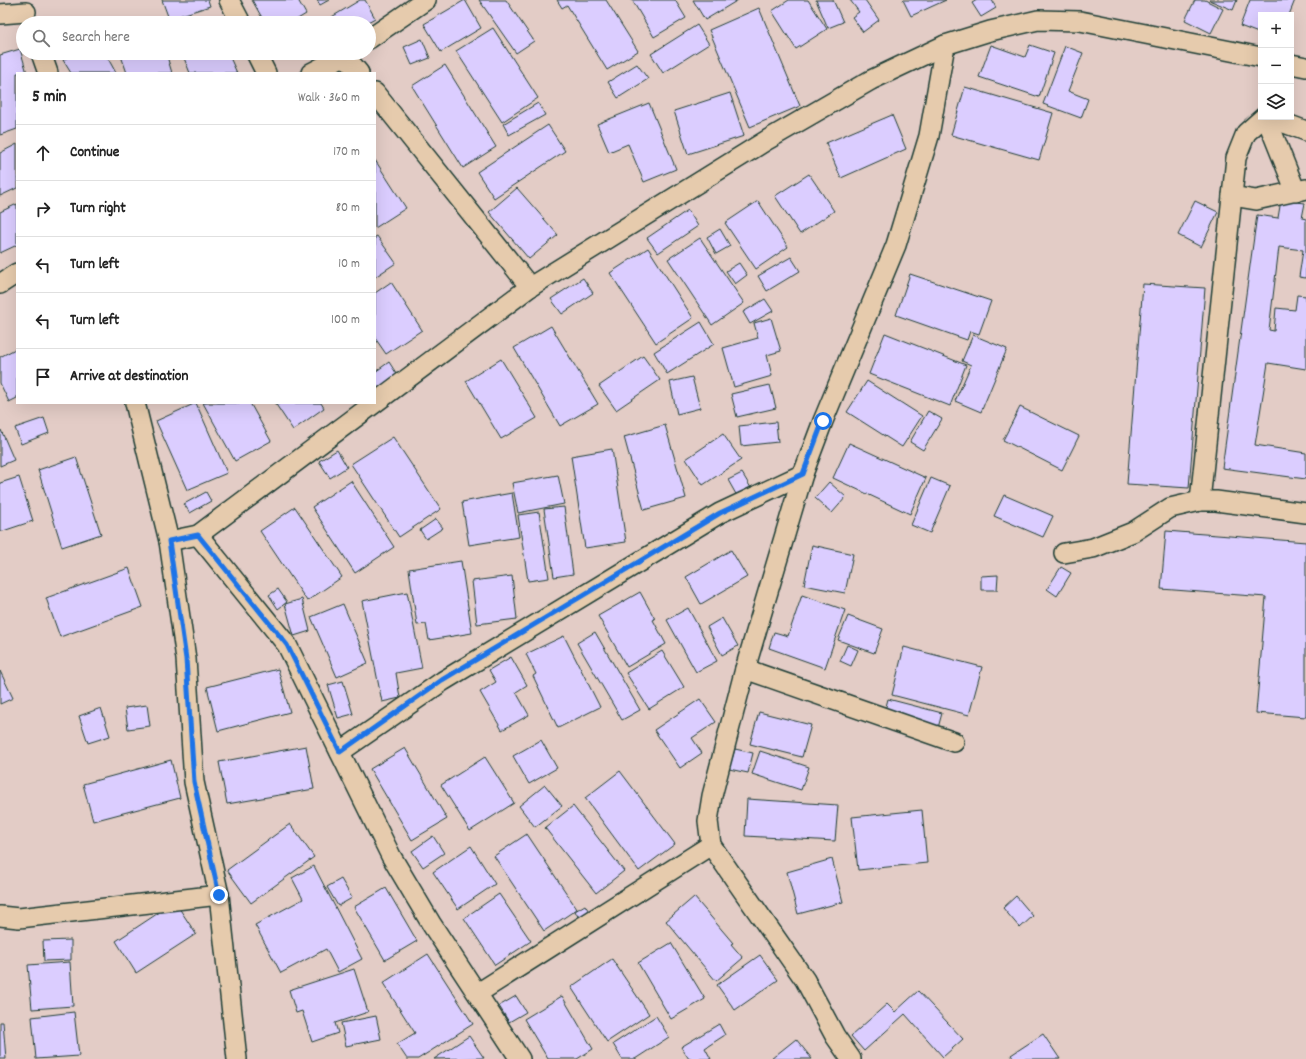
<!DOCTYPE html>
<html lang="en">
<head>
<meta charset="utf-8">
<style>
  body { margin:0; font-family:Dekko,sans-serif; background:#f6f6f6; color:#222 }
  .controls { position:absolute; right:12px; top:12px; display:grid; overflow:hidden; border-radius:0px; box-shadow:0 4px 16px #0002 }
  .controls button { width:36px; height:36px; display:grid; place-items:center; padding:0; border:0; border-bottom:1px solid #e0e0e0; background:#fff; color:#222; font:20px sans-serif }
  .stop { position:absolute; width:12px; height:12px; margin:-9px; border:3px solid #1a73e8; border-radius:50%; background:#fff }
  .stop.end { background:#1a73e8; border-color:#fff; box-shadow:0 1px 4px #0008 }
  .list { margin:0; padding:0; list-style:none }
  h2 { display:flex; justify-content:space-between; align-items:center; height:52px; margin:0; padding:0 16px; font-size:17px }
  h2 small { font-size:13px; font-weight:400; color:#767676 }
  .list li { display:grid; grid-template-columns:26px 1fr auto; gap:12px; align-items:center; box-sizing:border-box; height:56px; padding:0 16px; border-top:1px solid #e0e0e0 }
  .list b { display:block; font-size:15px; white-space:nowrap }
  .list em { font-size:13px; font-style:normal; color:#767676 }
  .icon { flex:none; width:22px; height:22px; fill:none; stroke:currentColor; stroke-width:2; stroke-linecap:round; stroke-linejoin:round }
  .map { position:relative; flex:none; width:1306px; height:1059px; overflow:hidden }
  .search { position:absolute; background:#fff; box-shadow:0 4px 16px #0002; left:16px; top:16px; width:360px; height:44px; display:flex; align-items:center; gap:10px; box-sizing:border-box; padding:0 14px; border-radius:22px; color:#767676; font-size:15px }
  .panel { position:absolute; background:#fff; box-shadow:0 4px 16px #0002; left:16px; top:72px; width:360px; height:332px; border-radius:0px }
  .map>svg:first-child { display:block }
  .building { fill:#dbcdff; stroke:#1f3d34 }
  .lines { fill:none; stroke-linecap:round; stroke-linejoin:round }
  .street-casing { stroke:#1f3d34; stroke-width:22 }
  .street { stroke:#e6cbad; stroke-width:19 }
  .route { stroke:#1a73e8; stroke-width:5 }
</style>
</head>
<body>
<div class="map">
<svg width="1306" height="1059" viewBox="0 0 1306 1059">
  <rect width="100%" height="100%" fill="#e3ccc6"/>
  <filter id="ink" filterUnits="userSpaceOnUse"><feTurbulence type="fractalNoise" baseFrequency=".025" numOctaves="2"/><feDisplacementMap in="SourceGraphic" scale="8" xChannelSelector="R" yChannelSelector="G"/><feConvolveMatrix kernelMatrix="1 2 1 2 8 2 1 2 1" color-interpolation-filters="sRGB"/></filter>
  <g filter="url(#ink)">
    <g class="building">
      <polygon points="162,0 208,0 210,6 169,19"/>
      <polygon points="252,0 298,0 306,14 291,23 265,23"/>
      <polygon points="317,0 329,0 320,5"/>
      <polygon points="360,0 365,0 375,18 366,23 333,23 330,18"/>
      <polygon points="465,0 481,28 441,52 424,24"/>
      <polygon points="479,0 506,0 534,41 516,53"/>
      <polygon points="557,0 606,0 638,51 607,70 567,5 562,8"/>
      <polygon points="632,0 675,0 686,18 654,37"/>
      <polygon points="693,0 738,0 705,20"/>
      <polygon points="789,0 808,0 827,29 796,49 772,11"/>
      <polygon points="816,0 833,0 843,22 828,28"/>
      <polygon points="850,0 865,0 879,20 863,32 852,17 859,12"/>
      <polygon points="903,0 946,0 911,16"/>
      <polygon points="977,0 992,0 996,8 981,17 972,3"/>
      <polygon points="1195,0 1205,0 1223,9 1211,33 1185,20"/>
      <polygon points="1209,0 1237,0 1233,10"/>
      <polygon points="1250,0 1295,0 1289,15 1261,15 1261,34 1240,26"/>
      <polygon points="759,8 800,106 750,127 709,30"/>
      <polygon points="214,18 216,23 202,23"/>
      <polygon points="697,25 709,44 663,73 651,54"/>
      <polygon points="493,28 538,98 502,122 456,51"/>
      <polygon points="422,39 430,58 412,65 404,47"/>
      <polygon points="991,45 1025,57 1030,45 1054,53 1039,97 979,77"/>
      <polygon points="1065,46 1083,53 1068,91 1088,99 1081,118 1043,104"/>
      <polygon points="20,49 27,73 17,73 17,129 0,135 0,55"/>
      <polygon points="75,53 105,53 116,73 71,73 63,60"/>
      <polygon points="120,53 166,53 172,73 127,73"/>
      <polygon points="182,53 228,53 237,73 190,73"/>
      <polygon points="637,64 648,79 618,98 608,82"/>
      <polygon points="445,65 496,147 463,168 412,86"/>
      <polygon points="965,87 1053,113 1039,160 951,135"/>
      <polygon points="730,93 744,136 688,154 674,111"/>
      <polygon points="538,103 545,115 509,135 503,124"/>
      <polygon points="649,103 676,169 644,182 628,144 609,152 597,124"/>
      <polygon points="892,115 906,149 841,178 826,143"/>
      <polygon points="548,125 565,151 494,198 477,172"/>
      <polygon points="17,144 17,188 0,196 0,153"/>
      <polygon points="375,160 406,208 375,228"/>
      <polygon points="809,174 834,211 800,234 775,196"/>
      <polygon points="517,188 558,235 529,259 489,212"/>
      <polygon points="1281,200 1305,203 1302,218 1306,219 1306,278 1299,277 1303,250 1279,247 1269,330 1274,331 1276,308 1295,310 1297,295 1306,296 1306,369 1268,363 1255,445 1306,453 1306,479 1222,468 1257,215 1278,218"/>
      <polygon points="758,201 788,247 756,269 725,223"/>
      <polygon points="1195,201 1218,212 1201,247 1178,235"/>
      <polygon points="17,204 17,245 0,253 0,212"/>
      <polygon points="688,210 698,226 658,253 647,238"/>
      <polygon points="720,229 730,246 716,254 707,237"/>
      <polygon points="377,236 396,263 375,277 375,237"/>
      <polygon points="700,238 744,303 712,325 668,259"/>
      <polygon points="648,248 693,318 656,343 610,273"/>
      <polygon points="791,257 800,271 767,291 758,276"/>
      <polygon points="739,263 747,275 735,284 726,271"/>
      <polygon points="910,274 991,301 979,334 970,331 967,340 896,315"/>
      <polygon points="583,278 593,293 562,314 551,299"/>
      <polygon points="391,282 422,330 386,354 375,338 375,293"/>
      <polygon points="1143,284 1205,288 1189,488 1127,484"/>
      <polygon points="765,299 773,311 750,324 743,312"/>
      <polygon points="771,318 781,351 767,355 772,376 734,387 723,348 758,338 754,323"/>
      <polygon points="701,322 714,344 667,374 654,352"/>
      <polygon points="551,326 598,404 560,426 514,348"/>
      <polygon points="885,333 966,365 950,406 869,374"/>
      <polygon points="973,335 1007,349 981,412 955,401 971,365 962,361"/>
      <polygon points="17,348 17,398 9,402 0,383 0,357"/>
      <polygon points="643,356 660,380 616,410 599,386"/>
      <polygon points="501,359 537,418 501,439 466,381"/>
      <polygon points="389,362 398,376 375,392 375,372"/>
      <polygon points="692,377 700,408 677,414 670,382"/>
      <polygon points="867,381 922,416 902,447 847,412"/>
      <polygon points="770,385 776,408 737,417 731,394"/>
      <polygon points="196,403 227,473 187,490 156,421"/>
      <polygon points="203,403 250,403 271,441 235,461"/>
      <polygon points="275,403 321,403 324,408 293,430"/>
      <polygon points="1020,407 1079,436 1062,470 1003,440"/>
      <polygon points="928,411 942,419 923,450 910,442"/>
      <polygon points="44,418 49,433 21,444 15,428"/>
      <polygon points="776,422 778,442 741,446 739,426"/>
      <polygon points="665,425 686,498 644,510 624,437"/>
      <polygon points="1,430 14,460 0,466 0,431"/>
      <polygon points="723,434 741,460 703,485 686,459"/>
      <polygon points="393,437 441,509 399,537 351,464"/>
      <polygon points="849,443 926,478 910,514 833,478"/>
      <polygon points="612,449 626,542 585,548 571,456"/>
      <polygon points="337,450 347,467 330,478 319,461"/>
      <polygon points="76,457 101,534 62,547 38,470"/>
      <polygon points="742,473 751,488 737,496 728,480"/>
      <polygon points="558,475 564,504 518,513 512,483"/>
      <polygon points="19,477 33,521 0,532 0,483"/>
      <polygon points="931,478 950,486 930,533 911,525"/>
      <polygon points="351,481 394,547 355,573 312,507"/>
      <polygon points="829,482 846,497 832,513 815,498"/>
      <polygon points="206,492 211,501 190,513 184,504"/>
      <polygon points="512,493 519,537 469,545 462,502"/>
      <polygon points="1004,495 1053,516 1043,537 994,516"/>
      <polygon points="295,507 342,577 307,601 260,531"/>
      <polygon points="564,507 573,574 554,577 544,509"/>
      <polygon points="539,512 549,578 528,581 518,515"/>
      <polygon points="436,519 443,528 426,539 420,530"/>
      <polygon points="1166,531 1306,542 1306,717 1256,713 1266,597 1161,589"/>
      <polygon points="812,545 853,554 845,593 804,585"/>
      <polygon points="731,550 747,577 701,604 686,577"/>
      <polygon points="461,561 472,633 429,640 426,624 417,625 409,569"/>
      <polygon points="1061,567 1071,573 1057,596 1047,589"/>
      <polygon points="129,568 143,607 60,637 46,598"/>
      <polygon points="998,575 997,590 981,590 981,576"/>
      <polygon points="512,576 517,619 477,624 472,581"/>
      <polygon points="278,589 287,602 278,609 269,595"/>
      <polygon points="407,592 422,668 396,673 400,698 382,702 362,601"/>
      <polygon points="640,592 655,619 653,620 666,644 627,667 598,616"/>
      <polygon points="802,595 845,610 825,668 769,648 774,632 788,636"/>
      <polygon points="302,599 310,631 294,636 285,604"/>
      <polygon points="343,604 368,663 337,677 311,617"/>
      <polygon points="688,608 717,661 696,672 667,620"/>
      <polygon points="848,616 883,629 874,653 838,640"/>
      <polygon points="722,618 738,646 722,655 707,627"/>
      <polygon points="595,632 640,710 622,720 577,643"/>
      <polygon points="564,636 600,707 558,728 533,676 536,674 526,654"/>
      <polygon points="847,645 858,650 851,666 840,661"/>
      <polygon points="904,647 982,667 969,715 892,695"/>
      <polygon points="662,651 684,687 649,709 626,673"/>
      <polygon points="511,657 527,685 516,692 529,715 502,730 480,692 496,682 489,670"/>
      <polygon points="278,669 290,712 218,731 207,687"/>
      <polygon points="0,671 13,698 0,704"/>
      <polygon points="343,681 353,714 338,718 328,685"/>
      <polygon points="700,699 716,722 692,738 702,753 680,768 654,730"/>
      <polygon points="888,699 942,713 938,728 884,714"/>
      <polygon points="147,705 150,726 128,729 125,708"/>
      <polygon points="101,708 110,736 88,743 79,716"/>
      <polygon points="759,712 811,725 802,757 750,744"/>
      <polygon points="541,740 557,768 529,784 513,756"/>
      <polygon points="306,746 314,789 227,804 219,762"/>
      <polygon points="405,748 447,819 412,840 370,769"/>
      <polygon points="735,749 753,753 748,773 729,769"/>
      <polygon points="760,751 809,767 801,790 752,774"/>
      <polygon points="485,757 514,803 470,831 441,785"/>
      <polygon points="171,760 180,798 93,821 83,784"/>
      <polygon points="620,771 675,844 639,871 585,798"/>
      <polygon points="545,785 562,806 535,827 519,806"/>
      <polygon points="747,799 838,805 835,841 745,836"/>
      <polygon points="573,806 624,871 596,893 545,828"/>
      <polygon points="922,810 927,863 858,870 852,817"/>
      <polygon points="290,824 314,857 251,903 227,870"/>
      <polygon points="527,834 577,909 544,931 494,856"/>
      <polygon points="433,836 444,853 423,867 412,851"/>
      <polygon points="471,846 495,884 458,909 433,872"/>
      <polygon points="832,859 843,902 798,914 787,872"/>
      <polygon points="314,866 362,959 338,972 326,949 281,973 255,925 303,899 292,878"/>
      <polygon points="341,879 352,898 338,906 327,887"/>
      <polygon points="386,888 417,941 385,960 354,907"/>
      <polygon points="499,894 531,941 495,965 464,918"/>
      <polygon points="1016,896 1033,916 1020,928 1003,908"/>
      <polygon points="694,897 733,943 731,944 743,958 716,981 666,921"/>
      <polygon points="175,902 196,934 136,973 116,941"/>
      <polygon points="585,905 593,918 582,924 575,911"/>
      <polygon points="71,940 71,960 44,961 43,941"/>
      <polygon points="671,943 705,999 671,1019 638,963"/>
      <polygon points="428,954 473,1024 418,1059 407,1059 397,1044 415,1033 383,983"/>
      <polygon points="760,955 778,980 735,1010 717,985"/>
      <polygon points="612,959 649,1014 607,1042 571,987"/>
      <polygon points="70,962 73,1006 32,1009 28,965"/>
      <polygon points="354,969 368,1012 335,1023 338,1033 312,1042 302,1011 296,1013 289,990"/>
      <polygon points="918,991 963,1039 943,1057 905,1014 864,1051 851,1036 887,1004 895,1012"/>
      <polygon points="516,996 526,1012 509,1022 499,1006"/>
      <polygon points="562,996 593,1049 577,1059 548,1059 524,1019"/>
      <polygon points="74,1012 79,1056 36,1059 32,1017"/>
      <polygon points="376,1016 381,1039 346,1046 341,1023"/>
      <polygon points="656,1016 669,1037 635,1059 622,1059 613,1044"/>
      <polygon points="0,1022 3,1022 6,1059 0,1059"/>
      <polygon points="719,1024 725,1035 705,1048 711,1059 689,1059 681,1047"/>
      <polygon points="1043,1034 1060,1059 1014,1059 1011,1055"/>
      <polygon points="469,1036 484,1058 434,1059"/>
      <polygon points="796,1039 812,1059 771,1059"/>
    </g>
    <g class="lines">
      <defs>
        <g id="street">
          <polyline points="229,0 241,23"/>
          <polyline points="0,14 26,12"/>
          <polyline points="369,39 426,0"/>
          <polyline points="41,53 48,73"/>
          <polyline points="256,53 266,73"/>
          <polyline points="345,56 359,73"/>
          <polyline points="1291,64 1306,67"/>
          <polyline points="311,73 349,53"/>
          <polyline points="375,93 530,287"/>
          <polyline points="1266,117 1296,192"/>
          <polyline points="1268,117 1306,131"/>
          <polyline points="1232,196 1256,200 1306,189"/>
          <polyline points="0,284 17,273"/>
          <polyline points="135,403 169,541 186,659 194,782 219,895 237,1059"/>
          <polyline points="1200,501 1236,158 1246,133 1264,117"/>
          <polyline points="198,535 287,645 391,856 432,925 520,1059"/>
          <polyline points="169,541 198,535 530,287 767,140 871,80 945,45 990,31 1038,20 1080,21 1261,57"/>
          <polyline points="1064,553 1093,548 1133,532 1170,508 1200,501 1216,501 1306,513"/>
          <polyline points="745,669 954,742"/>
          <polyline points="340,752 443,681 720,513 803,474"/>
          <polyline points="0,916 19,918 219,895"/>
          <polyline points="478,993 711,845"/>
          <polyline points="851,1059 835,1036 805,980 711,845 708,821 712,796 745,669 803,474 823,421 896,245 929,136 945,45"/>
        </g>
      </defs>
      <use href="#street" class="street-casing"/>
      <use href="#street" class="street"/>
    </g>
  </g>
  <g class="lines" filter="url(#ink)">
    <polyline class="route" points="219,895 194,782 186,659 169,541 198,535 287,645 340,752 442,680 720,513 803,474 823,421"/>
  </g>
</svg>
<div class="controls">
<button>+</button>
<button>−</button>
<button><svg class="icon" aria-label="layers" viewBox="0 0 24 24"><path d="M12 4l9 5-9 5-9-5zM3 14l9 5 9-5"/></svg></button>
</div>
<div class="stop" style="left:823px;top:421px"></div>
<div class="stop end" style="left:219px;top:895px"></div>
<div class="search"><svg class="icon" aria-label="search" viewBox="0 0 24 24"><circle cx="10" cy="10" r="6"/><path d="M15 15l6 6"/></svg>Search here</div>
<section class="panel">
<h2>5 min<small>Walk · 360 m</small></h2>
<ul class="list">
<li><svg class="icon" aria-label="ahead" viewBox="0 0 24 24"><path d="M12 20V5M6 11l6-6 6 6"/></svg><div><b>Continue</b></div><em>170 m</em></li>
<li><svg class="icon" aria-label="right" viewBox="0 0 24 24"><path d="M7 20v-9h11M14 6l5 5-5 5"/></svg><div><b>Turn right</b></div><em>80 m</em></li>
<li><svg class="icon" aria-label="left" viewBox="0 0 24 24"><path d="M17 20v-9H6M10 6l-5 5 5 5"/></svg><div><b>Turn left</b></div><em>10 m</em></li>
<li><svg class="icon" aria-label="left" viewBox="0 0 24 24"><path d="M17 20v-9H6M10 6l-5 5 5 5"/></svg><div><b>Turn left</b></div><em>100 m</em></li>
<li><svg class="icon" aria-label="arrive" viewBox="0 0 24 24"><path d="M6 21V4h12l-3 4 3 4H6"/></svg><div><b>Arrive at destination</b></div></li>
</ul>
</section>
</div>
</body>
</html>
